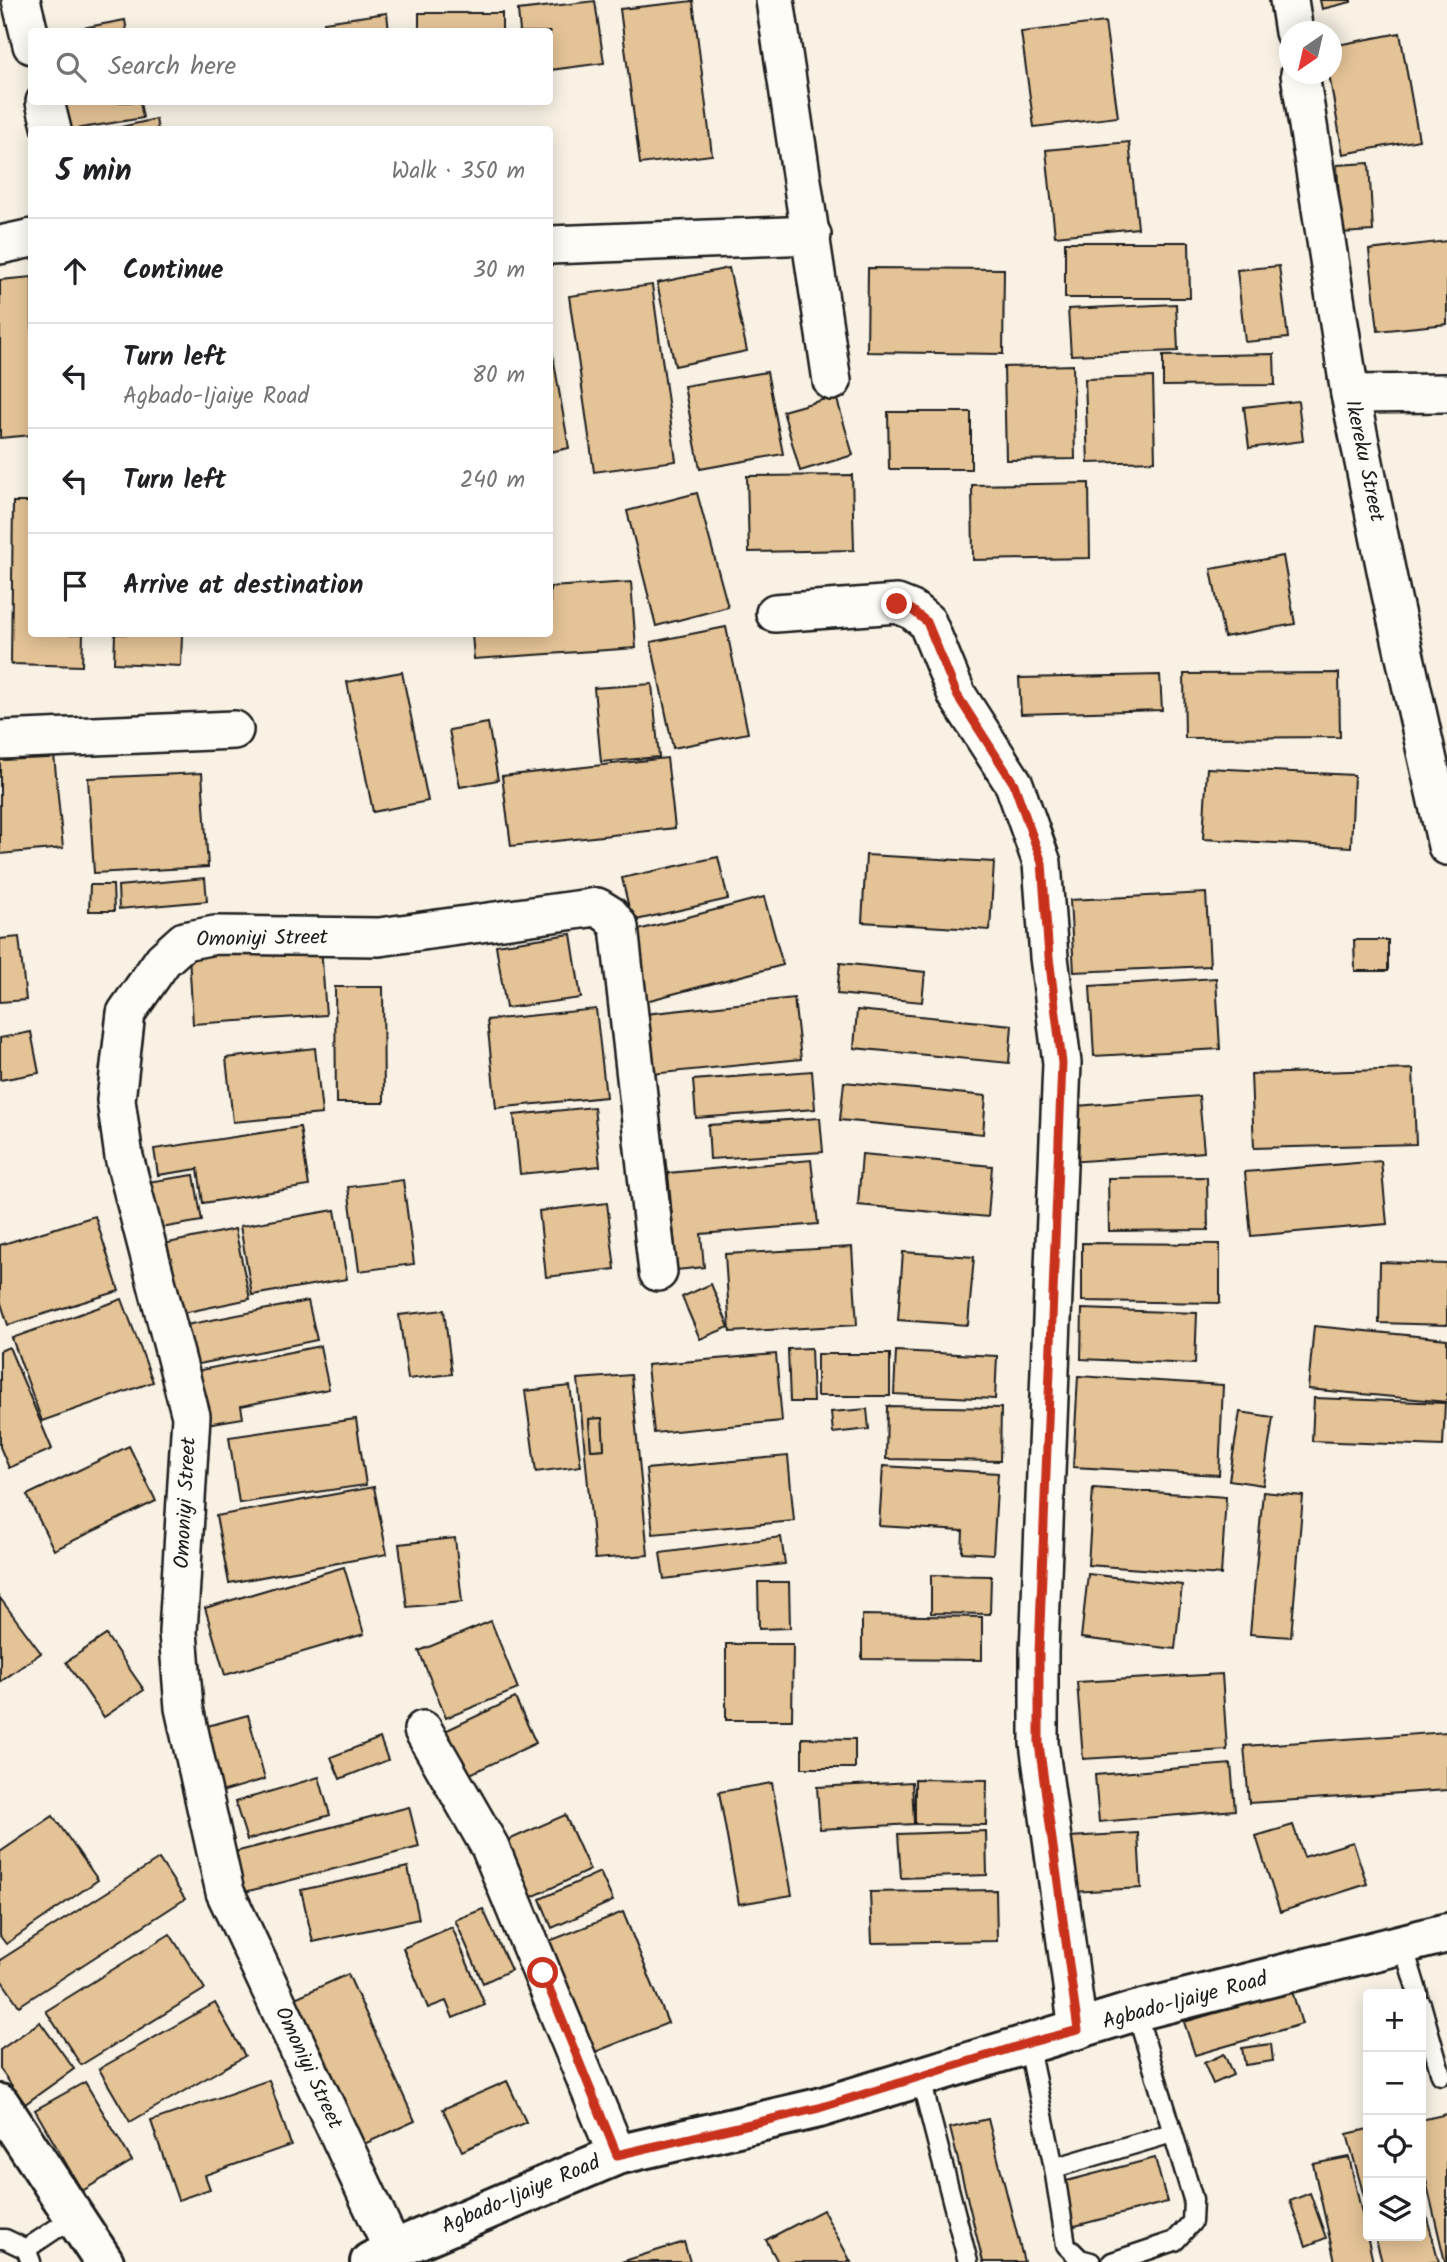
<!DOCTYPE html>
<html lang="en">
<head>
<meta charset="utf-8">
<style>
  body { margin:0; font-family:Kalam,sans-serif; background:#f2f2f2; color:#202124 }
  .controls { position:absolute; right:21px; bottom:21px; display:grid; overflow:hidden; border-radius:7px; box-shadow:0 4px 18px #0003 }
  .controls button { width:63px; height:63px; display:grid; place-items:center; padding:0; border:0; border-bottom:2px solid #e0e0e0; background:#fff; color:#202124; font:35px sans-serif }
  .compass { position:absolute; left:1279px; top:21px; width:63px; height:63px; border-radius:50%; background:#fff; box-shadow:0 4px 18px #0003; rotate:214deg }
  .stop { position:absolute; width:21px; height:21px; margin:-16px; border:5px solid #c8321e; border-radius:50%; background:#fff }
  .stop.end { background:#c8321e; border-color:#fff; box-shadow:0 2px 7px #0008 }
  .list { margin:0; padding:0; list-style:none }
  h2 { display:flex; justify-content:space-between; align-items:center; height:91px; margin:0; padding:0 28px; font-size:30px }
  h2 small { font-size:23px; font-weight:400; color:#757577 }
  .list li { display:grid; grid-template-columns:46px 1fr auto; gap:21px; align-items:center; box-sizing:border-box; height:105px; padding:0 28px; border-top:2px solid #e0e0e0 }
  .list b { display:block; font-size:26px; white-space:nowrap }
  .list p { margin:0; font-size:23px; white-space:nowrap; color:#757577 }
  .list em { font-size:23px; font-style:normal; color:#757577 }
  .icon { flex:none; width:38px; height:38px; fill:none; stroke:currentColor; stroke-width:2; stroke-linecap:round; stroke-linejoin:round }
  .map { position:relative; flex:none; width:1447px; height:2262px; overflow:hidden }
  .search { position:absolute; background:#fff; box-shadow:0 4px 18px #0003; left:28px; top:28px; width:525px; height:77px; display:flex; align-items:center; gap:18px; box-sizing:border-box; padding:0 24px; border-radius:7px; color:#757577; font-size:26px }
  .panel { position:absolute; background:#fff; box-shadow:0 4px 18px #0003; left:28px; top:126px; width:525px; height:511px; border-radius:7px }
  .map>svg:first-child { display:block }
  .building { fill:#e4c396; stroke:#1c1c1c; stroke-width:2; fill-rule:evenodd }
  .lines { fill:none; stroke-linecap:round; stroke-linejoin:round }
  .service-casing { stroke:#1c1c1c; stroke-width:23 }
  .minor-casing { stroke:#1c1c1c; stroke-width:42 }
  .tertiary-casing { stroke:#1c1c1c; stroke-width:44 }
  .secondary-casing { stroke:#1c1c1c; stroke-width:44 }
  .service { stroke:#fdfcf7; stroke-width:18 }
  .minor { stroke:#fdfcf7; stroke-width:37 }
  .tertiary { stroke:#fdfcf7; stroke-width:38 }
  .secondary { stroke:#fdfcf7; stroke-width:38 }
  .route { stroke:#c8321e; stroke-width:9 }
  .labels { text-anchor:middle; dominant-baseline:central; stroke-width:6; stroke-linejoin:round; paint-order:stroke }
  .street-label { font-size:21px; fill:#1c1c1c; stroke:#fdfcf7 }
</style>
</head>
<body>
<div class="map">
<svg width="1447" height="2262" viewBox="0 0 1447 2262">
  <rect width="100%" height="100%" fill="#f8f1e4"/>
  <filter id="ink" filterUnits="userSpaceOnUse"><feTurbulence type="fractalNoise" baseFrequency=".0143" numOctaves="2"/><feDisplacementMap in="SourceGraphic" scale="14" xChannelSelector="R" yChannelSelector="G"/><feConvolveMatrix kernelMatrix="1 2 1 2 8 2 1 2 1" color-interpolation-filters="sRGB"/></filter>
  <g filter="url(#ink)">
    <g class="building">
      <polygon points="1320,0 1351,0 1351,2 1322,9"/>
      <polygon points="595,1 604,63 550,70 550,32 520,32 518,10"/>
      <polygon points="693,1 712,155 640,164 620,9"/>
      <polygon points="387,13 389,32 325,32 324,22"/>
      <rect x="419" y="13" width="83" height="19"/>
      <polygon points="125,20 127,32 61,32"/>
      <polygon points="1105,22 1118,117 1034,127 1021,32"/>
      <polygon points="1400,33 1419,140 1343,154 1329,74 1332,74 1332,46"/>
      <polygon points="64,102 140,102 143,118 69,130"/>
      <polygon points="156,119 158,130 108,130"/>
      <polygon points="1129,142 1138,228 1055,236 1046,150"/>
      <polygon points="1369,163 1373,231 1341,233 1337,165"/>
      <polygon points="1447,241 1447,324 1378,331 1369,250"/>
      <polygon points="1065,242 1189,242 1190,298 1065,298"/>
      <polygon points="1279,266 1288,338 1245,342 1237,270"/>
      <polygon points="729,268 747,351 675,366 657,283"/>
      <polygon points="868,268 1004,269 1003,354 867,352"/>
      <polygon points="32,277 32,435 0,438 0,280"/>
      <polygon points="652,285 676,461 594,472 569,296"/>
      <polygon points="1176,304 1178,351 1071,355 1068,309"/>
      <polygon points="550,339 569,448 550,452"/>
      <polygon points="1274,354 1275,385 1163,386 1163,356"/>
      <polygon points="1073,365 1075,459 1006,460 1004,367"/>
      <polygon points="767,372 783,454 700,469 684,386"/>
      <polygon points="1153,377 1155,461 1088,463 1085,379"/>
      <polygon points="836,396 853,455 800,471 783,411"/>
      <polygon points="1298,401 1303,441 1249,448 1244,407"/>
      <polygon points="888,412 971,412 971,469 889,469"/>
      <polygon points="852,475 854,550 749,552 747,476"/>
      <polygon points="1089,483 1090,558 973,560 972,485"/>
      <polygon points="697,493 728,607 656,626 627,511"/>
      <polygon points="13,502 32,502 32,634 83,634 82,666 11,664"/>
      <polygon points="1283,556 1295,624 1224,637 1211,569"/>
      <polygon points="631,582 636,648 474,659 472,634 550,634 550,587"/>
      <polygon points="726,627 748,733 673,748 651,642"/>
      <polygon points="115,634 182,634 181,666 114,663"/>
      <polygon points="402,672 428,801 373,812 347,682"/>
      <polygon points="1339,673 1340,737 1185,738 1184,674"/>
      <polygon points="1160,675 1162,710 1021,714 1019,678"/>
      <polygon points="652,684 659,757 601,762 594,688"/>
      <polygon points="488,723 498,780 460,787 449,730"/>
      <polygon points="54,755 63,848 0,854 0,760"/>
      <polygon points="667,758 675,828 511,846 502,776"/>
      <polygon points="1207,768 1354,775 1351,847 1203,839"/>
      <polygon points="202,773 208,867 94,873 88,778"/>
      <polygon points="866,855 994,862 990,930 862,922"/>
      <polygon points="718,857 728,899 632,921 622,878"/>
      <polygon points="205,878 207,901 119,909 118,886"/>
      <polygon points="90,885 113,885 114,911 89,911"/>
      <polygon points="1206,893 1210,966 1074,972 1070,900"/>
      <polygon points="764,897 783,965 646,1001 627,933"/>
      <polygon points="571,934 581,998 506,1008 496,945"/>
      <polygon points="19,937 26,1000 0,1002 0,939"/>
      <polygon points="1354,940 1388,940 1388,971 1355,971"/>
      <polygon points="321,946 326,1015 193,1024 189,955"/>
      <polygon points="840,963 925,972 922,1002 837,994"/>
      <polygon points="1216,978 1220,1049 1094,1056 1090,986"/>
      <polygon points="335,987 383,987 384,1103 336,1103"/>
      <polygon points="794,998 801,1059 652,1074 645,1014"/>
      <polygon points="596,1009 606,1097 496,1108 487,1020"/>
      <polygon points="857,1010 1012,1025 1009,1063 854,1048"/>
      <polygon points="31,1032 39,1073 0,1080 0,1038"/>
      <polygon points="315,1048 322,1114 233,1122 226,1058"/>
      <polygon points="1413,1069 1416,1144 1254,1148 1251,1074"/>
      <polygon points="812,1071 815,1109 696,1118 693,1080"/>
      <polygon points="844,1082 986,1096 983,1134 840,1120"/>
      <polygon points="1199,1096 1204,1152 1069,1162 1065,1107"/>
      <polygon points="594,1107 600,1166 520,1174 514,1115"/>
      <polygon points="820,1118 823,1152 710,1159 708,1125"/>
      <polygon points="300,1127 309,1186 203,1203 198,1169 158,1175 154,1149"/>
      <polygon points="862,1154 992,1166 988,1217 858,1205"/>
      <polygon points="811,1160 818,1224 701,1234 704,1267 677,1270 668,1173"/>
      <polygon points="1381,1161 1387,1224 1251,1236 1245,1172"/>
      <polygon points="194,1175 202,1221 149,1230 141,1183"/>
      <polygon points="1207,1177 1208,1230 1109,1231 1108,1178"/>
      <polygon points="403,1180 414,1264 359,1271 348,1187"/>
      <polygon points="607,1203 615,1269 546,1277 539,1211"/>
      <polygon points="335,1210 347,1279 252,1295 240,1226"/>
      <polygon points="95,1216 119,1291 8,1325 0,1300 0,1245"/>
      <polygon points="235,1229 250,1299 168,1316 154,1246"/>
      <polygon points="1082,1243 1220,1244 1220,1303 1082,1301"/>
      <polygon points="852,1247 857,1325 730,1332 725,1254"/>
      <polygon points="903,1252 974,1257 968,1325 898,1320"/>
      <polygon points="1380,1262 1447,1264 1447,1325 1379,1323"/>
      <polygon points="711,1284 729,1327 700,1339 682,1297"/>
      <polygon points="122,1299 153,1382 42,1421 12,1338"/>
      <polygon points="308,1301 317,1340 194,1365 186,1325"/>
      <polygon points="1082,1309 1197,1313 1195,1364 1081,1359"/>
      <polygon points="444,1310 452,1374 408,1379 399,1315"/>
      <polygon points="1314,1326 1447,1339 1447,1402 1308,1389"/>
      <polygon points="320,1346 329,1389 241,1406 243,1418 206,1424 196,1371"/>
      <polygon points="9,1347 52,1449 9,1468 0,1447 0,1351"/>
      <polygon points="811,1348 813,1402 790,1402 788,1349"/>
      <polygon points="896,1351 997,1356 995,1399 894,1394"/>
      <polygon points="776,1354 782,1421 654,1433 647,1365"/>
      <rect x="817" y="1354" width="73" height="42"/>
      <path d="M631,1375l17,180 -53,4 -17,-180zM602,1418l2,31 -13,1 -2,-31z"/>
      <polygon points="1078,1376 1223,1385 1219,1475 1073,1467"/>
      <polygon points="570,1386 581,1466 536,1472 525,1391"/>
      <polygon points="1314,1398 1445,1403 1443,1446 1312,1441"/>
      <polygon points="887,1406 1001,1408 1000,1461 886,1459"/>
      <polygon points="867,1409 869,1429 833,1433 831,1412"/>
      <polygon points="1240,1412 1273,1417 1263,1485 1229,1480"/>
      <polygon points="602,1418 604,1449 591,1450 589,1419"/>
      <polygon points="356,1419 366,1485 239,1503 229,1437"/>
      <polygon points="129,1446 156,1501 54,1550 27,1495"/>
      <polygon points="788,1456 794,1521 653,1534 646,1469"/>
      <polygon points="883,1466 998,1473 993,1554 962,1552 963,1531 879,1526"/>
      <polygon points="374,1487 387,1554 229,1583 216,1516"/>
      <polygon points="1093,1488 1226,1497 1221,1575 1088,1565"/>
      <polygon points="1263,1492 1303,1496 1291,1637 1250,1634"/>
      <polygon points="781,1537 785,1564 664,1579 660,1553"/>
      <polygon points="455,1538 462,1602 407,1607 399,1544"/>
      <polygon points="344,1567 364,1634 225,1675 205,1608"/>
      <polygon points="1088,1574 1182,1585 1175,1649 1081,1638"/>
      <polygon points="931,1575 991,1576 990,1614 931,1613"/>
      <polygon points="758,1582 789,1582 790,1628 759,1629"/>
      <polygon points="0,1598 41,1653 0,1682"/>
      <polygon points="862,1615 982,1617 982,1660 862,1659"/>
      <polygon points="491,1621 518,1689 446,1718 419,1651"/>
      <polygon points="106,1635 144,1690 104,1717 66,1662"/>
      <polygon points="726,1644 793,1644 792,1720 726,1720"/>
      <polygon points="1222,1674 1227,1750 1083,1759 1077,1682"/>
      <polygon points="515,1698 536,1743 466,1776 445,1731"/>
      <polygon points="248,1715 265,1779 218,1793 200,1728"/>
      <polygon points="1447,1732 1447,1790 1249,1803 1244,1746"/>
      <polygon points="380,1738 388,1760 340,1779 331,1757"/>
      <polygon points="802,1738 855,1739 855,1768 802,1768"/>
      <polygon points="1231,1764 1235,1810 1099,1822 1095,1775"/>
      <polygon points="319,1777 330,1815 247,1840 235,1802"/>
      <polygon points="915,1779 987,1780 986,1825 915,1824"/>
      <polygon points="912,1782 914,1824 820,1829 817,1787"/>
      <polygon points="772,1783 792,1895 739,1904 719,1792"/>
      <polygon points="409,1807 419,1847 241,1893 231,1853"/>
      <polygon points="565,1815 590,1870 530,1898 504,1842"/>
      <polygon points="53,1816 98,1880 6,1944 0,1936 0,1852"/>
      <polygon points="1293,1825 1304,1857 1353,1842 1367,1884 1280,1912 1256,1836"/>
      <polygon points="986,1831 987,1875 901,1878 898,1834"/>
      <polygon points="1138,1833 1141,1888 1072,1892 1069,1837"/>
      <polygon points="159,1859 185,1899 19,2006 0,1978 0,1960"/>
      <polygon points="408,1867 419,1919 313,1942 301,1890"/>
      <polygon points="600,1872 613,1901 552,1928 540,1899"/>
      <polygon points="996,1890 997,1941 872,1943 870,1892"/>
      <polygon points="483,1909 511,1970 483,1983 455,1920"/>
      <polygon points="623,1912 668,2023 585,2056 539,1945"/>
      <polygon points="452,1927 485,2005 453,2018 446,2001 428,2008 403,1948"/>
      <polygon points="170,1934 205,1989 81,2065 46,2011"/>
      <polygon points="348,1974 415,2121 351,2150 284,2003"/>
      <polygon points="1292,1991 1302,2024 1195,2055 1184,2022"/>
      <polygon points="215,2003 245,2056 130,2122 99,2069"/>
      <polygon points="40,2022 74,2069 25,2104 0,2069 0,2050"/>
      <polygon points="1271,2044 1273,2061 1245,2065 1242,2048"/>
      <polygon points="1224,2054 1233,2075 1213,2084 1204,2063"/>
      <polygon points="269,2080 291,2145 205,2175 210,2189 178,2200 151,2121"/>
      <polygon points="507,2081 526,2122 462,2151 443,2109"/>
      <polygon points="85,2082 132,2161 82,2191 35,2110"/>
      <polygon points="1447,2114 1447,2262 1445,2262 1421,2159 1421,2120"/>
      <polygon points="988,2119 1024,2262 983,2262 950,2128"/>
      <polygon points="1368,2129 1368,2211 1347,2134"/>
      <polygon points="1349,2157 1373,2262 1335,2262 1313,2164"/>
      <polygon points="1155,2158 1167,2202 1071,2227 1059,2183"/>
      <polygon points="1310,2193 1326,2238 1306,2246 1290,2201"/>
      <polygon points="1421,2196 1439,2262 1382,2262 1375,2236 1421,2236"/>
      <polygon points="823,2210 851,2262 778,2262 766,2240"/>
      <polygon points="684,2242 690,2262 621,2262"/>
    </g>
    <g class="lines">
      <defs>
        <g id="service">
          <polyline points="1403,1945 1418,1994"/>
          <polyline points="1421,2004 1441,2075"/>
          <polyline points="1028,2043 1054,2168 1066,2245 1080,2259 1091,2262"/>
          <polyline points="920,2076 968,2262"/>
          <polyline points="1054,2168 1172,2133"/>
          <polyline points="0,2239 5,2239 26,2249"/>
          <polyline points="31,2262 26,2249 75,2216"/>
          <polyline points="1112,2262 1175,2241 1192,2222 1193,2199 1136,2011"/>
        </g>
        <g id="minor">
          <polyline points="21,0 32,45"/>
          <polyline points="775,0 832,381"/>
          <polyline points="1289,0 1294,32"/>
          <polyline points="1300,74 1350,394 1391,594 1447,846"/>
          <polyline points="45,102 52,130"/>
          <polyline points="0,245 32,238"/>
          <polyline points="550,245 812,235"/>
          <polyline points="1350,394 1447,393"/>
          <polyline points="775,613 897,604 912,610 927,622 957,695 1014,784 1042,863 1049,957 1062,1063 1039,1652 1039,1743 1078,2030"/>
          <polyline points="0,740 234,730"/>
          <polyline points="423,1730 490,1847 617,2155"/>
          <polyline points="393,2250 225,1892 184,1708 178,1632 191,1416 124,1157 116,1100 126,1013 163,960 184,941 215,935 379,937 597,907 610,915 619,927 658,1272"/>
        </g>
        <polyline id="tertiary" points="370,2262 393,2250 617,2155 819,2108 1136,2011 1447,1933"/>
        <polyline id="secondary" points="0,2104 104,2262"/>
      </defs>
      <use href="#service" class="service-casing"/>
      <use href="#minor" class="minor-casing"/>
      <use href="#tertiary" class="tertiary-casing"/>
      <use href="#secondary" class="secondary-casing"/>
      <use href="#service" class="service"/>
      <use href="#minor" class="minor"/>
      <use href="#tertiary" class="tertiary"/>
      <use href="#secondary" class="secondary"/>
    </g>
  </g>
  <g class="lines" filter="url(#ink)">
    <polyline class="route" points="543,1973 617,2155 819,2108 1028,2043 1078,2030 1039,1744 1039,1652 1062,1063 1049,957 1042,863 1014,784 957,695 927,622 912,610 897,604"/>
  </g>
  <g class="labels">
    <g class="street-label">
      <text transform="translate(1364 461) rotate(78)">Ikereku Street</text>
      <text transform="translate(262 939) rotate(-1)">Omoniyi Street</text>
      <text transform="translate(186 1503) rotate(-87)">Omoniyi Street</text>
      <text transform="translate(1185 2001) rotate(-15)">Agbado-Ijaiye Road</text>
      <text transform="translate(308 2068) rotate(65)">Omoniyi Street</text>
      <text transform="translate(521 2195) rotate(-23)">Agbado-Ijaiye Road</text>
    </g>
  </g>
</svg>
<div class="controls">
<button>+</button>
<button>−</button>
<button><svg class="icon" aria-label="locate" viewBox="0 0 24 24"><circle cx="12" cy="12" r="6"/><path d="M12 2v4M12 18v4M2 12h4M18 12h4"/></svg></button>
<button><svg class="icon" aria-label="layers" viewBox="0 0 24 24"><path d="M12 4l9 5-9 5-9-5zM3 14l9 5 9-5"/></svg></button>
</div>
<svg class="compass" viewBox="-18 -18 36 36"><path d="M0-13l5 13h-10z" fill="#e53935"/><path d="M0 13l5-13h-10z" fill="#757577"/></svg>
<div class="stop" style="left:543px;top:1973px"></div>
<div class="stop end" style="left:897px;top:604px"></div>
<div class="search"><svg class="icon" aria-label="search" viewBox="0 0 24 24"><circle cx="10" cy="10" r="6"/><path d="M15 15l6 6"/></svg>Search here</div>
<section class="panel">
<h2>5 min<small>Walk · 350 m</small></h2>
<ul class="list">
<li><svg class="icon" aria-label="ahead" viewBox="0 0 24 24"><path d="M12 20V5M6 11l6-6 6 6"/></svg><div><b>Continue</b></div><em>30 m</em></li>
<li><svg class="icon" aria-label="left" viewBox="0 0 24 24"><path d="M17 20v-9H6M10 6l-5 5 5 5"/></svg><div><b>Turn left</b><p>Agbado-Ijaiye Road</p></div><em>80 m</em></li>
<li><svg class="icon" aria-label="left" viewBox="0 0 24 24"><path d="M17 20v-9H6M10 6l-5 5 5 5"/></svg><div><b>Turn left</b></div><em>240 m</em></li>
<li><svg class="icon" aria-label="arrive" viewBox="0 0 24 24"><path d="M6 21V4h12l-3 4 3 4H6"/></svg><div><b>Arrive at destination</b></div></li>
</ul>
</section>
</div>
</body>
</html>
